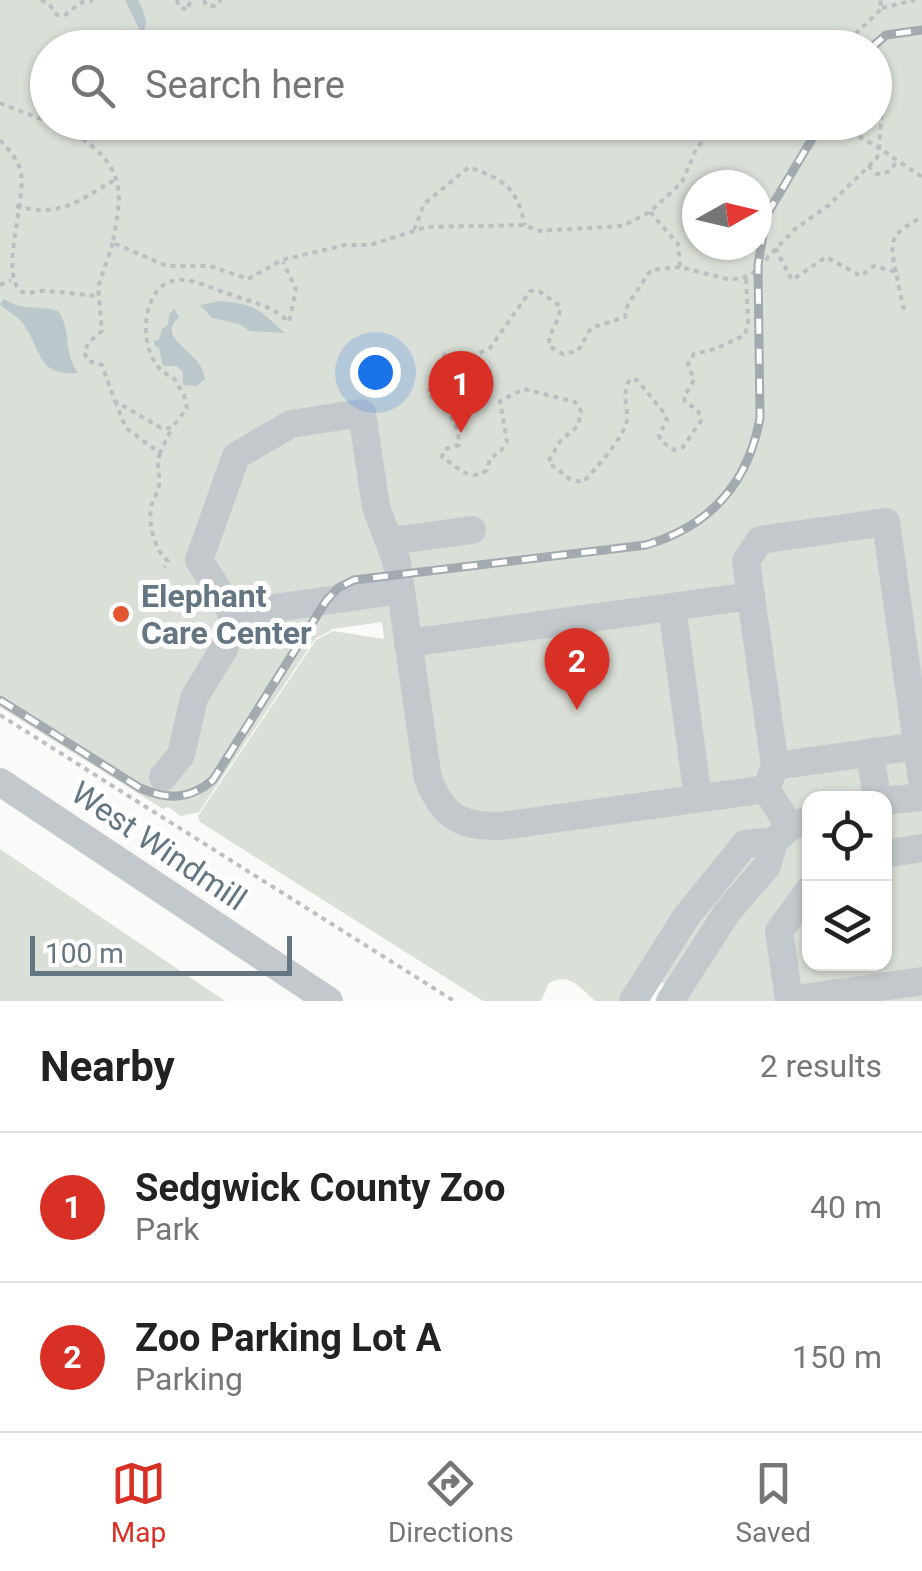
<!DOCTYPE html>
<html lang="en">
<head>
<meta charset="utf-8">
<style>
  body { margin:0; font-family:Roboto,sans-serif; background:#f6f6f6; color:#222 }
  .controls { position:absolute; right:30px; bottom:30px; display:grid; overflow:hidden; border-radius:20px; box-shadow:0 2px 8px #0004 }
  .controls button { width:90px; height:90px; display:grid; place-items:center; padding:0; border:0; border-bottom:2px solid #e0e0e0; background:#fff; color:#222; font:50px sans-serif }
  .compass { position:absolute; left:682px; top:170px; width:90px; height:90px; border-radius:50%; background:#fff; box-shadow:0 2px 8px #0004; rotate:82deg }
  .scale { position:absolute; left:30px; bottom:25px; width:262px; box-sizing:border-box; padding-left:10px; border:5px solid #657683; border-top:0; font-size:28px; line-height:35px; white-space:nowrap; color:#657683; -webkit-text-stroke:8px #fff; paint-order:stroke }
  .you { position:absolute; left:375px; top:372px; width:35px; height:35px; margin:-25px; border:8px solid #fff; border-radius:50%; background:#1a73e8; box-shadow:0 0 0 15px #1a73e833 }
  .badge { display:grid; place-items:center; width:65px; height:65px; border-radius:50%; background:#d93025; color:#fff; font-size:32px; font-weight:700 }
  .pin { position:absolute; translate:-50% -82px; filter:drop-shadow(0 2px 5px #0008) }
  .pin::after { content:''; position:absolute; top:52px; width:35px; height:30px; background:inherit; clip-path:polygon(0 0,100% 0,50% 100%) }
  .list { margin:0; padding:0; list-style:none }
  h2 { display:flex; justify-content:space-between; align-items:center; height:130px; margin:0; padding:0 40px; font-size:42px }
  h2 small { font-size:32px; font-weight:400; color:#767676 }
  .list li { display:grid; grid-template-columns:65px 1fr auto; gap:30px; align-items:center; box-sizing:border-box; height:150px; padding:0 40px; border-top:2px solid #e0e0e0 }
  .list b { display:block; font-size:38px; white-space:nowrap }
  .list p { margin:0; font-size:32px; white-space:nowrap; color:#767676 }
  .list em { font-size:32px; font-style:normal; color:#767676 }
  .icon { flex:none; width:55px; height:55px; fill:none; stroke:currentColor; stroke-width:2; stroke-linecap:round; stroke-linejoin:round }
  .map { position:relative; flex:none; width:922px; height:1001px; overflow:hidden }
  .search { position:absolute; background:#fff; box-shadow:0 2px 8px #0004; left:30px; right:30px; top:30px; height:110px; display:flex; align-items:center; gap:25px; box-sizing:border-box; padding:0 35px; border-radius:55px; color:#767676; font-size:38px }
  .sheet { height:430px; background:#fff }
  nav { display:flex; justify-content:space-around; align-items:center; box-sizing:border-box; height:140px; border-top:2px solid #e0e0e0; background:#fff; font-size:28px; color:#767676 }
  nav a { display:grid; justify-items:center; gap:5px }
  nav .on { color:#d93025 }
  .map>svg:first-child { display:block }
  .green { fill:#dadfd7; fill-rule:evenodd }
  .water { fill:#bbc7cb }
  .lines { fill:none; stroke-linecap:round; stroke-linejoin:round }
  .path { stroke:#bbbfc2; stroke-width:4; stroke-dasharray:5 5; stroke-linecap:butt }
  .minor { stroke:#c3c8cc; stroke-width:28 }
  .rail-casing { stroke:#a2aab0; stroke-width:9 }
  .rail { stroke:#fff; stroke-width:5; stroke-dasharray:15; stroke-linecap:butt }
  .poi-dot { fill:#e4572e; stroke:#fff; stroke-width:4 }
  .labels { text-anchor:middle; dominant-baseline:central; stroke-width:10; stroke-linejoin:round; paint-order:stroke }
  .poi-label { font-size:32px; font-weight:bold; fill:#657683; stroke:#fff; text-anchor:start }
  .street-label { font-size:32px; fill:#657683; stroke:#fff }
</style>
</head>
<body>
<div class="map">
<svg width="922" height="1001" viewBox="0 0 922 1001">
  <rect width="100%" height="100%" fill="#fafaf8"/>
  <g class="green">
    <path d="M0,0h922v1001h-238l2,-4 -47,-29 -21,33h-23c-15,-14 -26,-29 -46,-18l-8,18h-58l-283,-179 -2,-6 118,-176 17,-9 51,8 -2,-17 -49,7 -18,10 -116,173 -18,4 -13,-9 -5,2 -163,-102zM48,48h826v74h-826zM697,185h60v60h-60zM810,798h74v166h-74z"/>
    <polygon points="0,849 225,1001 0,1001"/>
  </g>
  <g class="water">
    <path d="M125,0h13c6,12 12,23 4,35z"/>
    <path d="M4,299c17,12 35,6 54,12 15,22 4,40 20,62 -41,4 -36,-23 -54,-48 -6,-9 -16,-13 -24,-21z"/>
    <path d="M220,301c41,4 38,9 65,32l-35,-2 -11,-7 -27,-6 -12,-13z"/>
    <path d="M174,309l5,8c-25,24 23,32 26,62l-8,7 -14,-1v-13l-6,-6h-14l-4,-18 -4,-2 -1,-5 5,-1 3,-11 6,-4 1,-10z"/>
  </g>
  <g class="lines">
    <g class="path">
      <polyline points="41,0 49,4 57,15 64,16 80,3 93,0"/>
      <polyline points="177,0 179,7 188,10 190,0"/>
      <polyline points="204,0 206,5 214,6 221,0"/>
      <polyline points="882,8 915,0"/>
      <polyline points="642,45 646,48"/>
      <polyline points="782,48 796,37 840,46"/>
      <polyline points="841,48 882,8 880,0"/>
      <polyline points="874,79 884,88 879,148 922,177"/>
      <path d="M0,103c41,18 109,33 118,84 3,17 -3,39 -5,56l54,23h43l38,13 34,-19 63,-15h25l56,-18 99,-2 12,6 86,-5 27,-14 32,-30 15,-35 29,-25"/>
      <polyline points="707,122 711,132"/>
      <path d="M0,140c9,10 18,19 21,33 5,31 -21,96 -1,118 8,4 15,0 23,0 18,0 37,4 55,5"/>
      <path d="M868,166l9,8c12,0 16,-5 20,-16"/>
      <path d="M16,206c45,12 62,-5 100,-27"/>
      <polyline points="650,212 678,244 680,267 731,280 750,276 795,229 829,205 877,158 879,148 848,130"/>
      <path d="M414,230l10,-26 45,-37c35,13 47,19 56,58"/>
      <path d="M113,243l-15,44 4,44 -12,10 -6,11 4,9 14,4 13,36 46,27h11l15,-20 -3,-13 -11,-18c-36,-11 -36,-86 -1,-96 16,-5 39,7 54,12 24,9 44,11 63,29l7,-33 -13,-27"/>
      <polyline points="775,248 792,280 826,257 861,276 874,266 896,272 903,307 909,311"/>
      <path d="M680,267l-29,3 -23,34 -3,13 -34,11 -13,23 -15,3 -14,-8c-1,-15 12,-25 11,-40l-21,-15h-9l-40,57 -19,9 -25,-4 -12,16 2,10 -9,15c19,14 32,26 32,51l-14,4 -3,8c15,10 28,26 45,13l3,-12 9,-5 8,-11 -7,-41 24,-12 51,13 6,9 -3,15 -17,14 -13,22 23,18 12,2c11,-11 42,-46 44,-62 1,-15 -6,-25 3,-41l7,1 28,34 2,6 -8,15 2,6 13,9 9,-3 18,-26 -3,-11 -13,-8 -1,-5 10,-17 -6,-16 6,-10 21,-5 30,-14 3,-12 -2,-46"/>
      <path d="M896,272c-8,-35 -4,-38 26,-55"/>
      <polyline points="0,285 11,280"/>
      <polyline points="115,401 126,428 160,453 172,428"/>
      <path d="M160,453c-4,12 0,20 -1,32 -1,8 -7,15 -8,23 -3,16 4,43 17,53l-4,6"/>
      <polyline points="0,715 454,1001"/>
    </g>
    <g class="minor">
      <polyline points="391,541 472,530"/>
      <polyline points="672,607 698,798"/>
      <path d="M233,614l-34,-54 37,-104 55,-32 71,-11 14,94 21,56 31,216c16,39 32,47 73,47l265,-37"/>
      <polyline points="408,643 751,596"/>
      <polyline points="870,752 877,798"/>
      <polyline points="775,766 917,746"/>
      <polyline points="163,777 181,755 194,698 225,647 233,614 401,590"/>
      <polyline points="0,782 329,1001"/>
      <polyline points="884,801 922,797"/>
      <polyline points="790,827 766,789 775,766 746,561 760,540 886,522 922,780"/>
      <polyline points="884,854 922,848"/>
      <polyline points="810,889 779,931 789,1000 922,981"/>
      <polyline points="633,1001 686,917 745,844 774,841 790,827 810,819"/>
      <polyline points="670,1001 728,911 767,866 774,841"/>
    </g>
    <defs>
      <g id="rail">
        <polyline points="871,48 886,35 922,30"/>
        <path d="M0,700l140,88c28,12 49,12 73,-8l113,-179 12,-13 16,-8 292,-35c64,-19 102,-61 114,-127l-2,-153 8,-49 56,-94"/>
      </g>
    </defs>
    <use href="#rail" class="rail-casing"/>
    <use href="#rail" class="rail"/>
  </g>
  <circle class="poi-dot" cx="121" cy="614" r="10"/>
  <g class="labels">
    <g class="poi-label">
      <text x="141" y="596">Elephant<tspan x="141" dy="37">Care Center</tspan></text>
    </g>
    <g class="street-label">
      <text transform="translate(159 846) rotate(34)">West Windmill</text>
    </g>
  </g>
</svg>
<div class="controls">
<button><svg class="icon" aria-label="locate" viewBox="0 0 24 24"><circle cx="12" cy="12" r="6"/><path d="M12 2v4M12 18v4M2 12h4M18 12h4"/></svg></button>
<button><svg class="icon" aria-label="layers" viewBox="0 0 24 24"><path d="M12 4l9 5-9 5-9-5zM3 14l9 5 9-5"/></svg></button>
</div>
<svg class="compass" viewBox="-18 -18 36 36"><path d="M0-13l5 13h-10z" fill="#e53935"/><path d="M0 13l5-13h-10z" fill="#767676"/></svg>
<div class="scale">100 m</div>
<div class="you"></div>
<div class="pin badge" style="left:461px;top:433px">1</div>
<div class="pin badge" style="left:577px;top:710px">2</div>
<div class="search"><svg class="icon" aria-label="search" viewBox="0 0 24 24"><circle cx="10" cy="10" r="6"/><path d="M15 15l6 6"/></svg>Search here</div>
</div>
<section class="sheet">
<h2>Nearby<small>2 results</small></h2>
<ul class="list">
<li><span class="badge">1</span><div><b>Sedgwick County Zoo</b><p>Park</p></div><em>40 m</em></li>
<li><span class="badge">2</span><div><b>Zoo Parking Lot A</b><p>Parking</p></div><em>150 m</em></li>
</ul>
</section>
<nav>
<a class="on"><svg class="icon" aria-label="map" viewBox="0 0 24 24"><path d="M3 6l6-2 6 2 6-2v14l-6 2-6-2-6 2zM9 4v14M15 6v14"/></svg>Map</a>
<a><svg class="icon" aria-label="directions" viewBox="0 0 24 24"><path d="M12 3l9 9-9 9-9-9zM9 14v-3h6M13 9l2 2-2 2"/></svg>Directions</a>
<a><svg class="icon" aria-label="saved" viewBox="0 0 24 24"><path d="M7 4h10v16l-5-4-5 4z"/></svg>Saved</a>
</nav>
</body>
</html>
